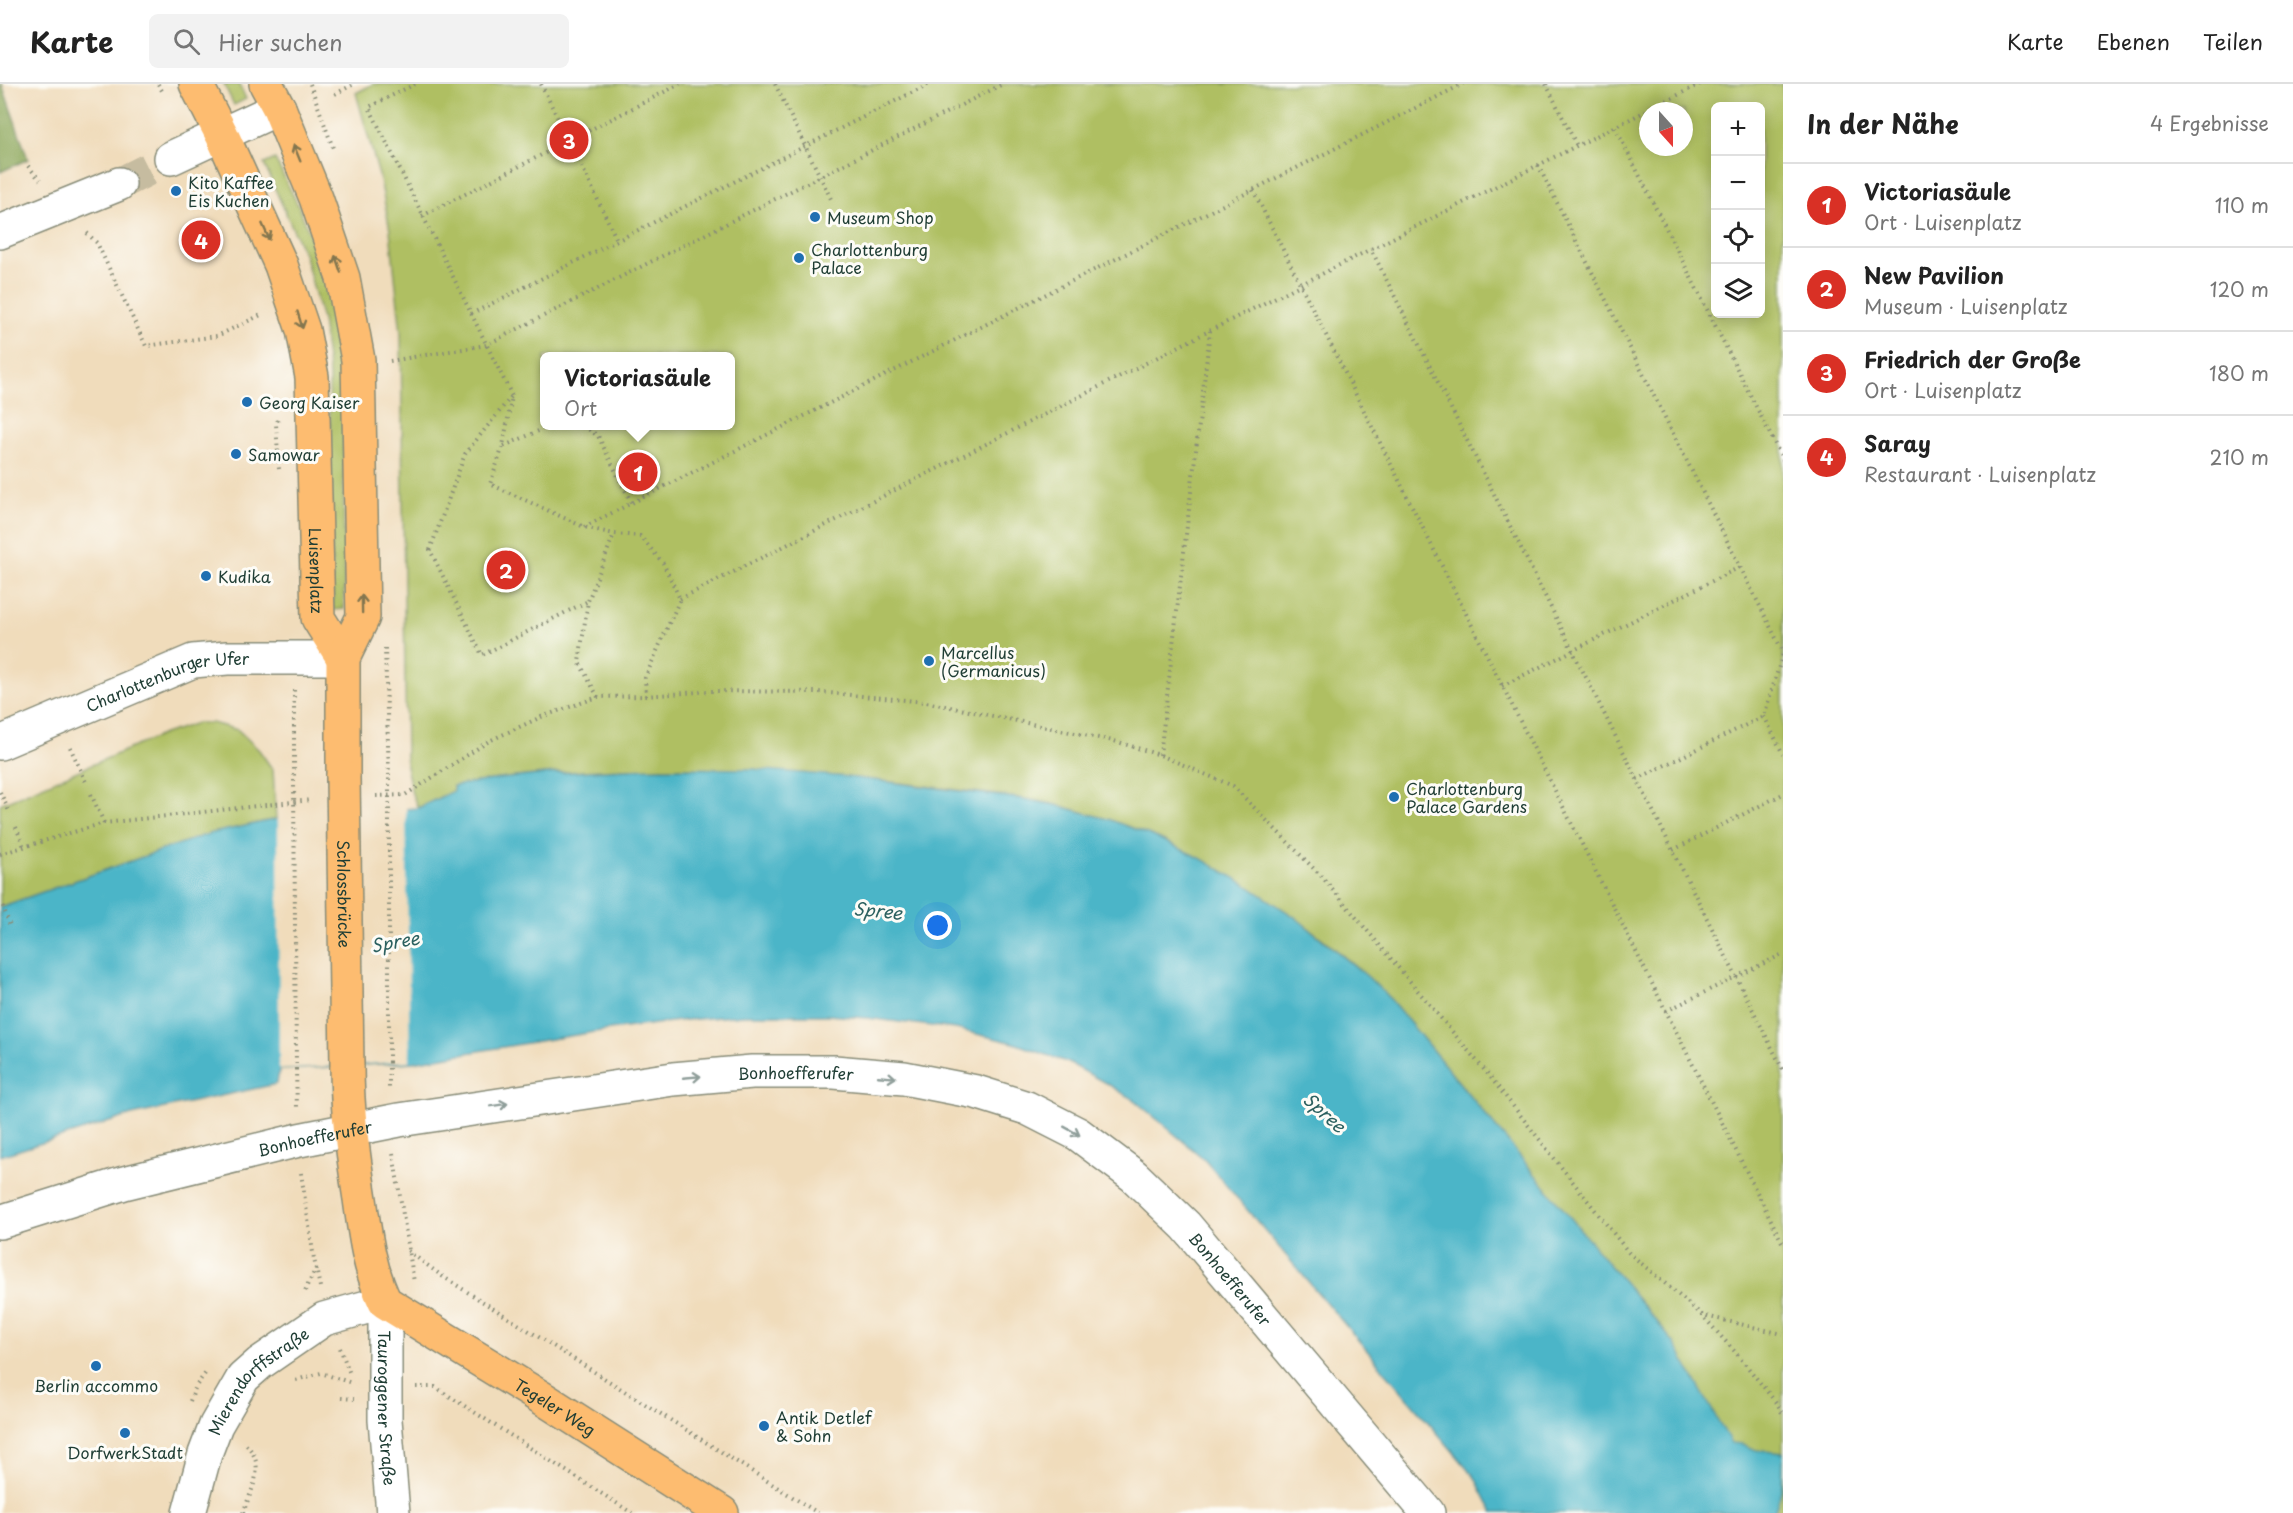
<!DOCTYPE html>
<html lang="de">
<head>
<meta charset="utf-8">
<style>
  body { margin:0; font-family:"Playpen Sans",sans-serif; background:#f2f2f2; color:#222 }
  .controls { position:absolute; right:18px; top:18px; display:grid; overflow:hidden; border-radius:9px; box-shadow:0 3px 15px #0003 }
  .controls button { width:54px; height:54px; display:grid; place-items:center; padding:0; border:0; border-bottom:2px solid #e0e0e0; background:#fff; color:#222; font:30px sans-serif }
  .compass { position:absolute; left:1639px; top:18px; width:54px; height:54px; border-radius:50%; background:#fff; box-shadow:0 3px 15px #0003; rotate:159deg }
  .you { position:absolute; left:938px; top:842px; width:21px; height:21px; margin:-15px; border:4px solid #fff; border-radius:50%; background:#1a73e8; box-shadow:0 0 0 9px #1a73e833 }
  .badge { display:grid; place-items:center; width:39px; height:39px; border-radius:50%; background:#d93025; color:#fff; font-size:20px; font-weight:700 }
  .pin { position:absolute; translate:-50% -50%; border:3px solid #fff; box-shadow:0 2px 6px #0006 }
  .popup { position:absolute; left:540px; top:268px; width:195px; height:78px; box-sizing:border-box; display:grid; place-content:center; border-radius:9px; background:#fff; filter:drop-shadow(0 2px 4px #0005); font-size:20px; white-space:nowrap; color:#767676 }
  .popup b { font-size:22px; color:#222 }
  .popup::after { content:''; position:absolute; left:50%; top:100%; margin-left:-12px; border:12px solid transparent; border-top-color:#fff }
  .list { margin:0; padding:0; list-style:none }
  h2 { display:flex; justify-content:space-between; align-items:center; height:78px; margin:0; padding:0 24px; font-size:26px }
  h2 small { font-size:20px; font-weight:400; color:#767676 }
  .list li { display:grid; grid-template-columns:39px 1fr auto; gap:18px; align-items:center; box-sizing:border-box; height:84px; padding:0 24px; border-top:2px solid #e0e0e0 }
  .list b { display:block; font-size:22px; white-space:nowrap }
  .list p { margin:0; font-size:20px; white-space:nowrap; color:#767676 }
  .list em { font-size:20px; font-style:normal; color:#767676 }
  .icon { flex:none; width:33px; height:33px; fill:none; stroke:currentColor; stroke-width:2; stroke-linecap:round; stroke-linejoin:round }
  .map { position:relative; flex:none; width:1783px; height:1429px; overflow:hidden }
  header { display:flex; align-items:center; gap:36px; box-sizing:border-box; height:84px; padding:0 30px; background:#fff; border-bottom:2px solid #e0e0e0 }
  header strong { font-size:28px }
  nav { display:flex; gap:33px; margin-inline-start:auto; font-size:21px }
  .search { width:420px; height:54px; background:#f2f2f2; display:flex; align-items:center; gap:15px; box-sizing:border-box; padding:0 21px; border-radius:9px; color:#767676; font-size:22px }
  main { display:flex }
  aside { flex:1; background:#fff }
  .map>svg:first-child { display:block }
  .green { fill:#afbf62; stroke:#677e4b; stroke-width:1.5; fill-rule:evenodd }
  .forest { fill:#8ba658; stroke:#557246; stroke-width:1.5 }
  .water { fill:#4bb5c8; stroke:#35797e; stroke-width:1.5 }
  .pier { fill:#f0dcbb }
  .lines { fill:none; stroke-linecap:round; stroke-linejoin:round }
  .minor-tunnel { stroke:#c6bca0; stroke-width:33; stroke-dasharray:33 16; stroke-linecap:butt }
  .minor-casing { stroke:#888c78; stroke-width:36 }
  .major-casing { stroke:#888c78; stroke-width:36 }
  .path { stroke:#888c78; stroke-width:4; stroke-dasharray:1.5 4.5; stroke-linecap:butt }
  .minor { stroke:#fff; stroke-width:33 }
  .major { stroke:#fdbc6f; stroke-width:33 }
  .major-bridge-casing { stroke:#888c78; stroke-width:36; stroke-linecap:butt }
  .path-bridge { stroke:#888c78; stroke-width:4; stroke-dasharray:1.5 4.5; stroke-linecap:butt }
  .major-bridge { stroke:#fdbc6f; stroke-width:33 }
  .oneway { stroke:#83764f }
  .oneway2 { stroke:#8f9e9a }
  .poi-dot { fill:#1f6fb2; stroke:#fdfcf7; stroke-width:2 }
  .labels { text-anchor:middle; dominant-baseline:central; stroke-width:6; stroke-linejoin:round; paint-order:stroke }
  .poi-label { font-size:16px; fill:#1f3d34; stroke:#fdfcf7; text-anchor:start }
  .street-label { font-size:16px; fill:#1f3d34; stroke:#fdfcf7 }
  .water-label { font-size:18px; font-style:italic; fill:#2c6160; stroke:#fdfcf7 }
</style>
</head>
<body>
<header>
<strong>Karte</strong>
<div class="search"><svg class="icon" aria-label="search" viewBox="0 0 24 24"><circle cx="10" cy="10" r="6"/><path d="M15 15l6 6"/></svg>Hier suchen</div>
<nav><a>Karte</a><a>Ebenen</a><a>Teilen</a></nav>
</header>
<main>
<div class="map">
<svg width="1783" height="1429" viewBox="0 0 1783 1429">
  <rect width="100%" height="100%" fill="#fdfcf7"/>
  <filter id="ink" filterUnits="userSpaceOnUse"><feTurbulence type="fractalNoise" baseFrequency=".0167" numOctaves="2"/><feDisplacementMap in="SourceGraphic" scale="12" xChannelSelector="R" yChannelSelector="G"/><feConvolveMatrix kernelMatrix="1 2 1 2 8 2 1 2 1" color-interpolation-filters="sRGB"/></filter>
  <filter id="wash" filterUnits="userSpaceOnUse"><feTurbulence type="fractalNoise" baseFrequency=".008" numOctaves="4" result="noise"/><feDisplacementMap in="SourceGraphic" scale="24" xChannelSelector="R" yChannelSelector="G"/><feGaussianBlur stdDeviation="1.35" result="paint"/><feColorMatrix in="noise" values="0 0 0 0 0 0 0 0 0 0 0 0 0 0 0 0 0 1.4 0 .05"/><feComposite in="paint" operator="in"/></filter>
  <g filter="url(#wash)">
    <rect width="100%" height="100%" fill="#f0dcbb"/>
    <g class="green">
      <polygon points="224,0 239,0 246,15 234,21"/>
      <path d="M373,0h1410v1429h-14l-95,-170 -283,-343c-58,-59 -124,-106 -198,-144 -13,-7 -26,-15 -40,-20 -31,-12 -64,-23 -96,-31 -45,-10 -93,-14 -139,-20 -154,-19 -311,-26 -465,1v5l-35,17 -6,-14 -6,-28 -5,-433 -11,-103 -10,-51 -24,-86zM1716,22h44v208h-44zM1648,27h36v36h-36zM545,272h186v70h-186z"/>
      <polygon points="275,75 298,121 317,168 331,213 343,288 344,525 333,526 329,292 322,236 305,172 264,80"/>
      <polygon points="197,639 212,639 238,646 259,666 273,686 276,735 208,750 0,823 0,720 164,650"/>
    </g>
    <polygon class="forest" points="0,0 2,0 28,75 0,88"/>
    <path class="water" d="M658,684l95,1 95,8 175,22 32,6 53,14 47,18 45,21 45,26 50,33 73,60 23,23 283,343 57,100 12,1 13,6 27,3c0,21 0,42 -10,60h-280l-19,-37 -271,-318 -69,-58 -23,-14 -42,-23 -55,-20 -58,-14 -89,-11 -40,-3h-83l-58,5 -92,12 -181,30 -131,8h-3l-2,14 -145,31 -132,41v-249l208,-73 83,-18 127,-8 35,-17v-5c68,-12 136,-16 205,-18z"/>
    <polygon class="pier" points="406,722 410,977 279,986 278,732 291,729"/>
  </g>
  <g filter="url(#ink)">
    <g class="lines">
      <polyline class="minor-tunnel" points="119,100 171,74"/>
      <defs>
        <g id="minor">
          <polyline points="171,74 279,24"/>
          <polyline points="0,148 119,100"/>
          <path id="s1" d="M0,659l193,-82 34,-3h116"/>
          <path id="s2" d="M0,1138l124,-39 175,-43 100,-20 274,-41 79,-7h82l70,6 72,14 51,16 51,26 56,42 52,50 242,287"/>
          <path id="s3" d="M189,1429l16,-59 11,-29 27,-47 17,-15 64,-44 61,-17v118l8,93"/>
        </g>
        <g id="major">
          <path id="s4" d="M196,0l26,51 59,130 22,65 9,47 6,241 25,40"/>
          <polyline points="266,0 279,24 316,114 343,194 358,276 363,533 343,574 343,693"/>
          <path id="s5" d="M347,982c0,45 6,88 13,133 5,36 9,70 25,103l162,99 175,112"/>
        </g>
      </defs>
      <use href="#minor" class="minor-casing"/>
      <use href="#major" class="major-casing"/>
      <g class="path">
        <polyline points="158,0 164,10"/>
        <polyline points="310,0 333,64"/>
        <polyline points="415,0 369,23 512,312 503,362 490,400 584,443 614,450 640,452 663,479 680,515 645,594 646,612"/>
        <polyline points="541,0 564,47"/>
        <polyline points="775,0 832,117"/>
        <polyline points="1546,0 1577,62"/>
        <polyline points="1700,0 1371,165 1783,986"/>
        <polyline points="335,10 354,0"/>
        <polyline points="1615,43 1783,376"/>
        <circle cx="569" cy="57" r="11"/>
        <polyline points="578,52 680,0"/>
        <polyline points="574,66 617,156"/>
        <polyline points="1538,81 1783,568"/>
        <polyline points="28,82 40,96"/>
        <polyline points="1253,106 1783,1160"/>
        <polyline points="422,132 559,62"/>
        <polyline points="87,149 97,159 146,262 217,252 263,230"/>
        <polyline points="471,230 929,0"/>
        <polyline points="390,277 486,261 1003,0"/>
        <polyline points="511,313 465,370 430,466 482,571 588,517"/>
        <polyline points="584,342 598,352 632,420"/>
        <polyline points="504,362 550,342"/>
        <polyline points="279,385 276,340 279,333"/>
        <polyline points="584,443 1463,0"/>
        <polyline points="680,515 1371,165"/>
        <polyline points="385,564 389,691"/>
        <polyline points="1502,602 1740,483"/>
        <polyline points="294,606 294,696"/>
        <polyline points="598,613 579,578 588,517 614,450"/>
        <polyline points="1764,632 1783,670"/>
        <polyline points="70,663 86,698"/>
        <polyline points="1160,671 1210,247"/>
        <polyline points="1637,695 1764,632 1783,569"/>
        <polyline points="0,708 9,727"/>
        <polyline points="91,710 104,739"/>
        <polyline points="376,712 405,711 489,657 541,633 598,613 646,612 711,607 819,608 926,618 1118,658 1160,671 1233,702 1323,794 1487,989 1629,1169 1701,1230 1737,1270 1778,1321 1783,1331"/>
        <polyline points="16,743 24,763"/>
        <polyline points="1673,766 1783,710"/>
        <polyline points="0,770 104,739 311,716"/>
        <polyline points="3,822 10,842"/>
        <polyline points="1666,927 1783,870"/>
        <polyline points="389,978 389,1005"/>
        <polyline points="296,985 297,1024"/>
        <polyline points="393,1069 414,1198"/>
        <polyline points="301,1089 314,1175 320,1203"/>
        <polyline points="408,1167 442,1192 818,1429"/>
        <polyline points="305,1207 316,1184"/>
        <polyline points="1701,1231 1783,1250"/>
        <polyline points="340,1264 350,1290"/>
        <polyline points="296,1296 321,1289 352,1299"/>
        <polyline points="416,1303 435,1303 632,1429"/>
        <polyline points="341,1314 354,1315"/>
        <polyline points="190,1317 196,1302 207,1287"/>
        <path d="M243,1429c9,-26 25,-49 1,-70"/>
      </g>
      <use href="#minor" class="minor"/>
      <use href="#major" class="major"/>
      <defs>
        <g id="major-bridge">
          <path id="s6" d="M343,693l4,289"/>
        </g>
      </defs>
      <use href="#major-bridge" class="major-bridge-casing"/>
      <g class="path-bridge">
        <polyline points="294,696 296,985"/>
        <polyline points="389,978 389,691"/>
      </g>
      <use href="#major-bridge" class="major-bridge"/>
    </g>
    <defs><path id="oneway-shaft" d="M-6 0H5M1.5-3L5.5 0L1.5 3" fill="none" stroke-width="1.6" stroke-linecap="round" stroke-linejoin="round" transform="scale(1.5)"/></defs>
    <g class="oneway">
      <use href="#oneway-shaft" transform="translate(297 69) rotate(-112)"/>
      <use href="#oneway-shaft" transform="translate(266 148) rotate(66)"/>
      <use href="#oneway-shaft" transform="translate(338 180) rotate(-109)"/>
      <use href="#oneway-shaft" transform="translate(300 236) rotate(73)"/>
      <use href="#oneway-shaft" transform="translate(362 520) rotate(-91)"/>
    </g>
    <g class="oneway2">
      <use href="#oneway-shaft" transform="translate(692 993) rotate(-5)"/>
      <use href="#oneway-shaft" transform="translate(887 993) rotate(5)"/>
      <use href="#oneway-shaft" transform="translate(499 1021) rotate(-9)"/>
      <use href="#oneway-shaft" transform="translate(1072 1047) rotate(29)"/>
    </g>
  </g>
  <g class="poi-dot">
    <circle cx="176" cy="107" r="6"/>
    <circle cx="815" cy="133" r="6"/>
    <circle cx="799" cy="174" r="6"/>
    <circle cx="247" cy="318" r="6"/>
    <circle cx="236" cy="370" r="6"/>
    <circle cx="206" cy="492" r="6"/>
    <circle cx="929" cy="577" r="6"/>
    <circle cx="1394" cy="713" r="6"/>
    <circle cx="96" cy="1282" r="6"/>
    <circle cx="764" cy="1342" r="6"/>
    <circle cx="125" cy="1349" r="6"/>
  </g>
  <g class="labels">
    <g class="poi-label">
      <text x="188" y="98">Kito Kaffee<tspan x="188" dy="18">Eis Kuchen</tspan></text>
      <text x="827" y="133">Museum Shop</text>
      <text x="811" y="165">Charlottenburg<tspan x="811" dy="18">Palace</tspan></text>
      <text x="259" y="318">Georg Kaiser</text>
      <text x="248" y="370">Samowar</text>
      <text x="218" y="492">Kudika</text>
      <text x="941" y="568">Marcellus<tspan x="941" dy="18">(Germanicus)</tspan></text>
      <text x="1406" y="704">Charlottenburg<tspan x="1406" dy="18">Palace Gardens</tspan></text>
      <text x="96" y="1301" text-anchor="middle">Berlin accommo</text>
      <text x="776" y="1333">Antik Detlef<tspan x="776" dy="18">&amp; Sohn</tspan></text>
      <text x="125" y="1368" text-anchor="middle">DorfwerkStadt</text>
    </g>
    <g class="street-label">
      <text stroke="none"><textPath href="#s4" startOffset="510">Luisenplatz</textPath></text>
      <text stroke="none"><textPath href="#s1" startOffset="180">Charlottenburger Ufer</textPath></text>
      <text stroke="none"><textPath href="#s6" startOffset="117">Schlossbrücke</textPath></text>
      <text stroke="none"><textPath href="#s2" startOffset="812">Bonhoefferufer</textPath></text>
      <text stroke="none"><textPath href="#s2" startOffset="326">Bonhoefferufer</textPath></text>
      <text stroke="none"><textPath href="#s2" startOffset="1316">Bonhoefferufer</textPath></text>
      <text stroke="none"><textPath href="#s3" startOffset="154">Mierendorffstraße</textPath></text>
      <text stroke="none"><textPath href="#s5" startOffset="440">Tegeler Weg</textPath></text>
      <text stroke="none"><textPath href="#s3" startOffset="416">Tauroggener Straße</textPath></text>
    </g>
    <g class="water-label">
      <text transform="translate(878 826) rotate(6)">Spree</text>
      <text transform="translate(395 857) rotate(-10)">Spree</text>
      <text transform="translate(1325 1028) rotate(42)">Spree</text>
    </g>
  </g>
</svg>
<div class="controls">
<button>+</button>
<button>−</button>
<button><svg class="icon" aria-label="locate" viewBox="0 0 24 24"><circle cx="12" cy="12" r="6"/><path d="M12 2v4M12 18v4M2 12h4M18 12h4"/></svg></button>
<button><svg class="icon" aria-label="layers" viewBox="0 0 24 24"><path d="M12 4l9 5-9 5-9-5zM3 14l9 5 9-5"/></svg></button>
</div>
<svg class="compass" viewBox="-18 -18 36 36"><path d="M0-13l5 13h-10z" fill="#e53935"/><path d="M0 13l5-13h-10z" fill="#767676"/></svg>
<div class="you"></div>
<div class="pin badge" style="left:638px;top:388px">1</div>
<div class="popup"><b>Victoriasäule</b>Ort</div>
<div class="pin badge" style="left:506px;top:486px">2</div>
<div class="pin badge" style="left:569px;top:56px">3</div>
<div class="pin badge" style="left:201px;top:156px">4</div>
</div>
<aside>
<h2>In der Nähe<small>4 Ergebnisse</small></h2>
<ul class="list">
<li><span class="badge">1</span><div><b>Victoriasäule</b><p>Ort · Luisenplatz</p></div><em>110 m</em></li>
<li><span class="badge">2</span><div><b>New Pavilion</b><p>Museum · Luisenplatz</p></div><em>120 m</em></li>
<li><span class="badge">3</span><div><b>Friedrich der Große</b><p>Ort · Luisenplatz</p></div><em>180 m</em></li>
<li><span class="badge">4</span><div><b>Saray</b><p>Restaurant · Luisenplatz</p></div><em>210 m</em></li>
</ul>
</aside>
</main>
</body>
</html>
